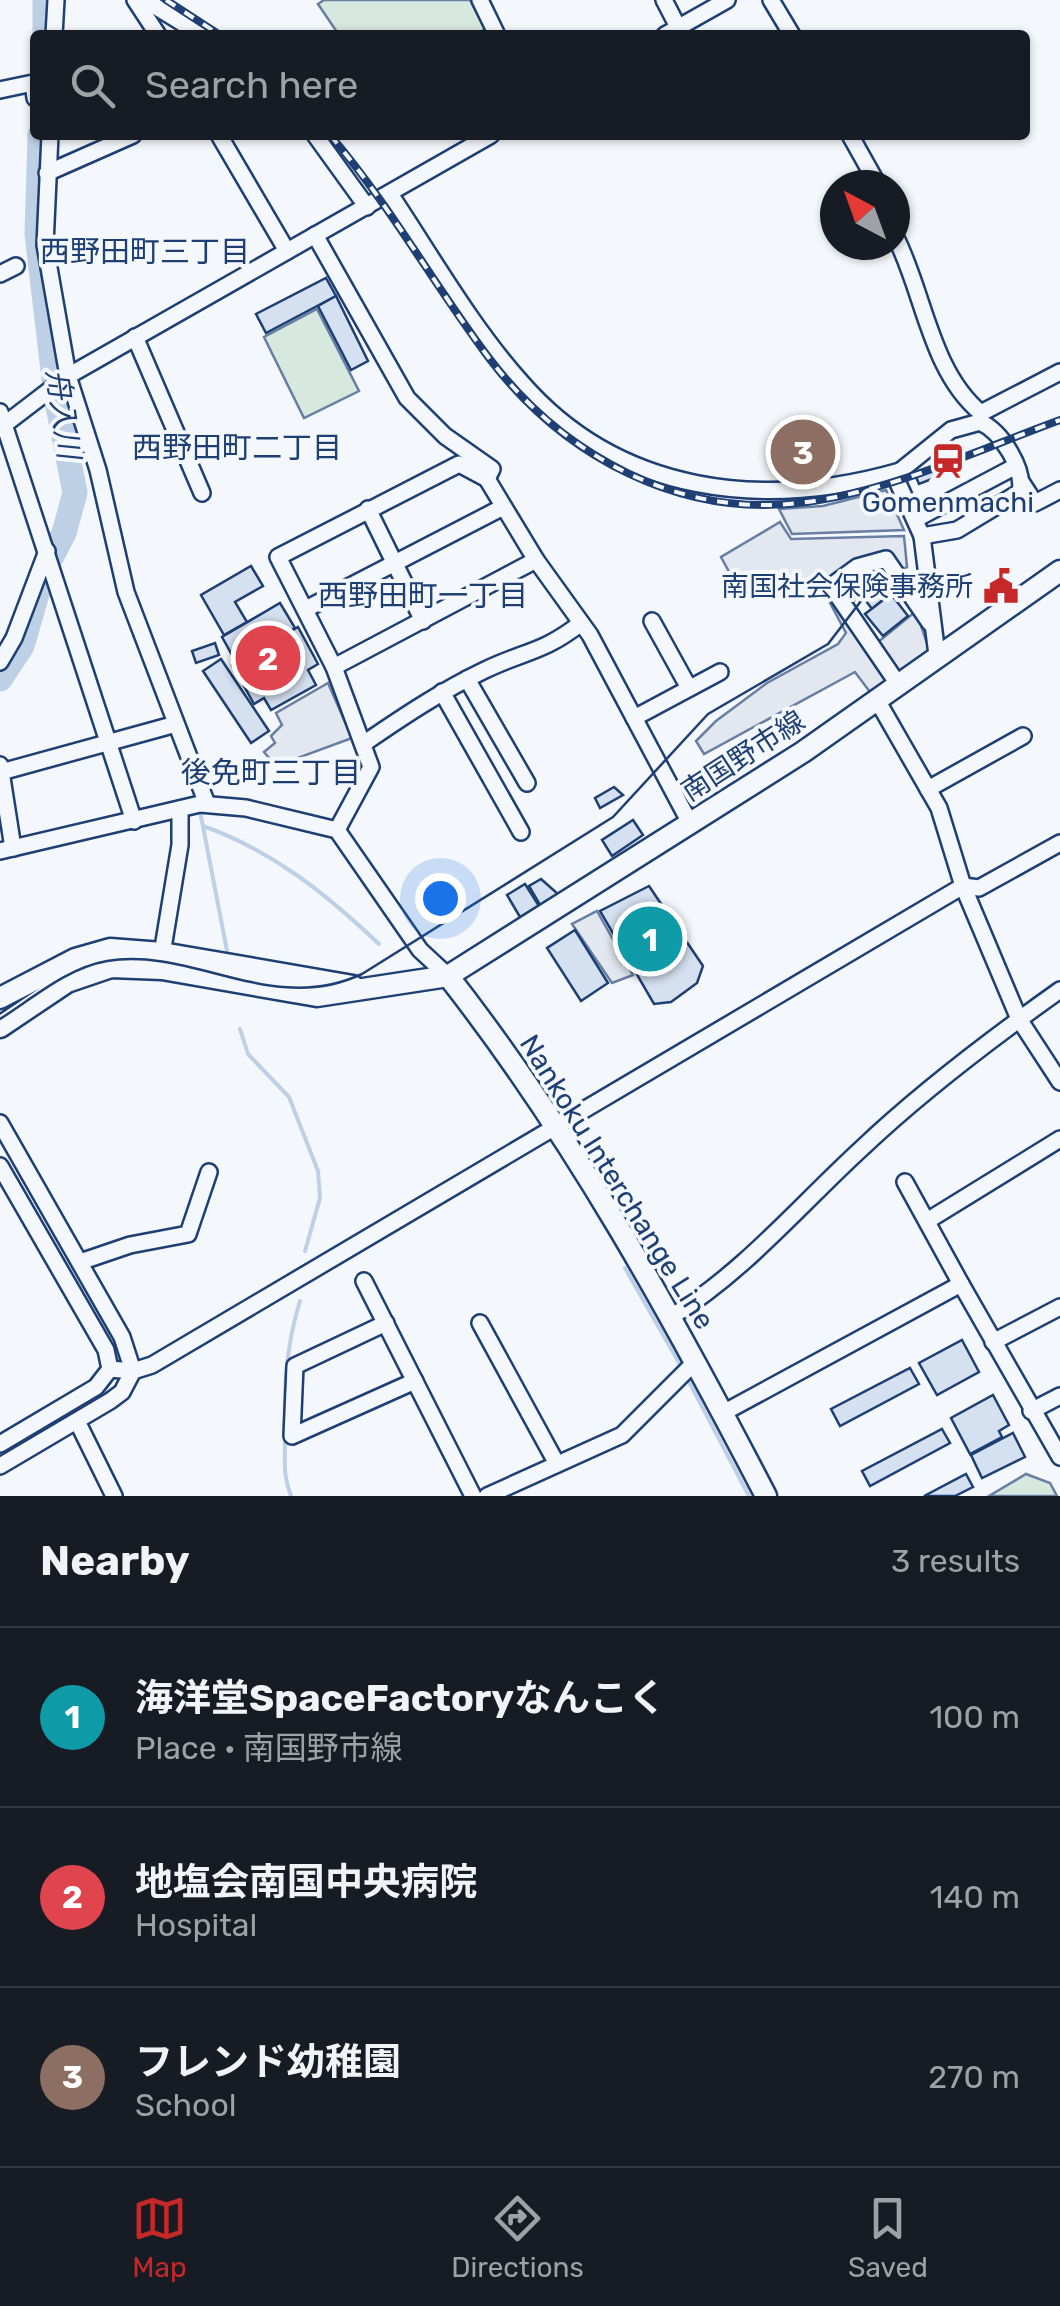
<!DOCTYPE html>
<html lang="en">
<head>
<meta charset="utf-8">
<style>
  body { margin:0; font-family:Rubik,"Noto Sans JP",sans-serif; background:#20242c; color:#f1f3f6 }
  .compass { position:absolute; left:820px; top:170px; width:90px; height:90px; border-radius:50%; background:#171b24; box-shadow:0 2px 8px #0004; rotate:319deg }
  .you { position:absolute; left:440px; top:898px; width:35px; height:35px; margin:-25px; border:8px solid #fff; border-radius:50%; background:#1a73e8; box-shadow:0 0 0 15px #1a73e833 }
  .badge { display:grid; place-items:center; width:65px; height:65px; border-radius:50%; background:#c62828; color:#fff; font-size:32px; font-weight:700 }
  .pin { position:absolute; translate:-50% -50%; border:5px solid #fff; box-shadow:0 2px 10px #0006 }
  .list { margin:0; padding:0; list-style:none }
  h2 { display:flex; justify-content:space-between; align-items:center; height:130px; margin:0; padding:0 40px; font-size:42px }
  h2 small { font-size:32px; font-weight:400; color:#9ea1a6 }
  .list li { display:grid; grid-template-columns:65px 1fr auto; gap:30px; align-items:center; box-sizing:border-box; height:180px; padding:0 40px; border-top:2px solid #363941 }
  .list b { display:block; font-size:38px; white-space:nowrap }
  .list p { margin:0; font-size:32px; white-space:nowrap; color:#9ea1a6 }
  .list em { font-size:32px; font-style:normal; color:#9ea1a6 }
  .icon { flex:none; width:55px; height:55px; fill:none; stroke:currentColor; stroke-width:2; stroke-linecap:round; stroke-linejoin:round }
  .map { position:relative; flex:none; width:1060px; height:1496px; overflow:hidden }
  .search { position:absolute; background:#171b24; box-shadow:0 2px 8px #0004; left:30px; right:30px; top:30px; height:110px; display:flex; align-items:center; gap:25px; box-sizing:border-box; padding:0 35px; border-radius:10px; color:#9ea1a6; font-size:38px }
  .sheet { height:670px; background:#171b24 }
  nav { display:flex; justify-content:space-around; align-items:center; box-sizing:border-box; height:140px; border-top:2px solid #363941; background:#171b24; font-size:28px; color:#9ea1a6 }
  nav a { display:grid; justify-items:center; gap:5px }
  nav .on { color:#c62828 }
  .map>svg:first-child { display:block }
  .green { fill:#d7e8df; stroke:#687fa3; stroke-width:2.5 }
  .parking { fill:#e3e8f0; stroke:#687fa3; stroke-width:2.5 }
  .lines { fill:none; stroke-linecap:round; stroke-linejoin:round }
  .stream { stroke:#bed0e5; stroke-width:4 }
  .river { stroke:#bed0e5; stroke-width:25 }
  .building { fill:#d5e0f0; stroke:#1d3f73; stroke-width:2.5 }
  .minor-casing { stroke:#1d3f73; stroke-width:20 }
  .major-casing { stroke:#1d3f73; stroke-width:25 }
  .minor { stroke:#f4f7fb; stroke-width:15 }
  .major { stroke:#f4f7fb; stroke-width:20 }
  .tram { stroke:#1d3f73; stroke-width:2.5 }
  .rail-casing { stroke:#1d3f73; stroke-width:8 }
  .rail { stroke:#f4f7fb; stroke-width:4; stroke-dasharray:11; stroke-linecap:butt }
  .labels { text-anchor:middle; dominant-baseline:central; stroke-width:8; stroke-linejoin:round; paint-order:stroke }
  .poi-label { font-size:28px; fill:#1d3f73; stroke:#f4f7fb }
  .street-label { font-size:28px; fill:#1d3f73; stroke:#f4f7fb }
  .neighbourhood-label { font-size:30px; fill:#1d3f73; stroke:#f4f7fb }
  .water-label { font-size:30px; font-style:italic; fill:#1d3f73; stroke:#f4f7fb }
</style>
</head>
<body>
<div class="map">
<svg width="1060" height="1496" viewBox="0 0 1060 1496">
  <rect width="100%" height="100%" fill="#f4f7fb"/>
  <g class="green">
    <polygon points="324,0 470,0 485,29 476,35 339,35 318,4"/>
    <polygon points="317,309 359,391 304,418 264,337"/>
    <polygon points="1026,1474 1050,1483 1057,1496 989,1496"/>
  </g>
  <g class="parking">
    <polygon points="886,490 904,530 792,534 779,509 823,506"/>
    <polygon points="780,522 791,539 904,536 907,567 860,593 849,607 877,643 916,611 930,652 873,696 855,672 704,754 696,741 716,721 767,683 838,644 846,633 822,588 733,579 721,557"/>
    <polygon points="328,683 352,738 276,766 264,752 275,743 271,736 282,725 276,713"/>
    <polygon points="597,911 633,975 612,983 572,924"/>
  </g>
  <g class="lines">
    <g class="stream">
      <polyline points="90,471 101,515"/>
      <polyline points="200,811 228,956"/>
      <path d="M203,826c70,25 122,67 176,118"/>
      <polyline points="240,1029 248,1054 289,1097 318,1171 320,1198 305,1251"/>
      <polyline points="625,1268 682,1368"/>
      <polyline points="686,1376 749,1496"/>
      <path d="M291,1496c-8,-20 -6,-33 -6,-54 -1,-51 0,-93 15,-141"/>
    </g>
    <g class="river">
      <polyline points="45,35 45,0"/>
      <polyline points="0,679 22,646 43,573 64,533 75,493 56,396 37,234 40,135"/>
    </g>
  </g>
  <g class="building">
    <polygon points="326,278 336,296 266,333 256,314"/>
    <polygon points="336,296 368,361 351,370 318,306"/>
    <polygon points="947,465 950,472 919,484 916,477"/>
    <polygon points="251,566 263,586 235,602 247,622 224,635 201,595"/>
    <polygon points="885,590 889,595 872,609 866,601"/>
    <polygon points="891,594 908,616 883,636 865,614"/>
    <polygon points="280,603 295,628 236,662 222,637"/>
    <polygon points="298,627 318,664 308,670 316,685 271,710 264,698 254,704 244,686 287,662 275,641"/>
    <polygon points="215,643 219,655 196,663 192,651"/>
    <polygon points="254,653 266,673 244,686 232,665"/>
    <polygon points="221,659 269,731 251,743 203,671"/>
    <polygon points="614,787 623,795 600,808 595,798"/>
    <polygon points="633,820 643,835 612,856 602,840"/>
    <polygon points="541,879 558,894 540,905 529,886"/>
    <polygon points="525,884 539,906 520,917 507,895"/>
    <polygon points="649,886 703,966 697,983 671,1002 654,1004 600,911"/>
    <polygon points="575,930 608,983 581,1001 547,948"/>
    <polygon points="962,1340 979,1372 937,1395 919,1363"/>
    <polygon points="910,1368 919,1384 840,1426 831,1409"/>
    <polygon points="993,1395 1009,1425 999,1431 1002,1437 970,1454 951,1418"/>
    <polygon points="942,1429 950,1443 870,1486 862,1471"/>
    <polygon points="1013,1433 1025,1457 982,1478 971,1455"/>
    <polygon points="966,1474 973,1487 955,1496 924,1496"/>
  </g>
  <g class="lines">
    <defs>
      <g id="minor">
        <polyline points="135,0 158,35"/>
        <polyline points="145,0 202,35"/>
        <polyline points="480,0 497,35"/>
        <polyline points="664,0 678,27"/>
        <polyline points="771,0 792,35"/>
        <polyline points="54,35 56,0"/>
        <polyline points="665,35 727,0"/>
        <polyline points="0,90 33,83 35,98"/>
        <polyline points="50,135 45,245 68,376 98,470 126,592 207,804"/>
        <polyline points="219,135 287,251"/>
        <polyline points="315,135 367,207"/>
        <polyline points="850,135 878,185"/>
        <polyline points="47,173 133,135"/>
        <path d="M390,194c42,63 81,132 131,188 98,113 243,128 379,89"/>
        <polyline points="315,235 407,398 445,436 492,469 487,479"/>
        <path d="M895,236c29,56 35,135 86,177l79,-41"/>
        <polyline points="0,274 16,266"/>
        <polyline points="135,337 202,493"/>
        <polyline points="0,412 134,821"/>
        <path d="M980,422c21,9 45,47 40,70l-63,38 -35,6 -24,-53 2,-12 51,-41z"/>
        <polyline points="0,428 68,376 491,135"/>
        <polyline points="1022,483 1035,503 1060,490"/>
        <polyline points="368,509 423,621"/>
        <polyline points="916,519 1016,466"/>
        <polyline points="922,536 937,655"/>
        <polyline points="306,609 503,507"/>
        <polyline points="652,621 689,688"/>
        <polyline points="0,662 14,638 47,551"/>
        <polyline points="334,667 536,560"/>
        <polyline points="467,679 527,783"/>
        <polyline points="898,684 831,586 857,567 886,559 930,623"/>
        <polyline points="442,692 521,832"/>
        <polyline points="877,700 939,808 963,886 1019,1019 1060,1082"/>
        <polyline points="634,718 720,672"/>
        <path d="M366,742c38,-26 77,-52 119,-72 39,-19 58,-17 96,-47"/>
        <polyline points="0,765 13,848"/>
        <polyline points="1,772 176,724"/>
        <polyline points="928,789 1023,736"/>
        <polyline points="337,830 371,767 334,667 278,557 459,464 487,479 536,560 590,635 690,823"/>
        <polyline points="0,851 200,804 246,808 337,830 420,950 448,976"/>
        <polyline points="161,960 180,845 180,809"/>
        <polyline points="0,1123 122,1337 133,1371 122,1392 110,1401 0,1466"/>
        <polyline points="0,1166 106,1350 110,1369 96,1387 0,1444"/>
        <polyline points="905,1182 961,1284"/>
        <polyline points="927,1221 1060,1139"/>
        <polyline points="80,1262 130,1245 188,1234 209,1172"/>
        <polyline points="364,1281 473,1496"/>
        <path d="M671,1317c74,-46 127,-110 190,-168 61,-58 130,-110 199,-159"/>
        <polyline points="386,1323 295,1366 292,1436 415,1381"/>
        <polyline points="480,1323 557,1464"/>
        <polyline points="993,1342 1060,1307"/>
        <polyline points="110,1369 133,1371 152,1365 963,886 979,888 1060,843"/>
        <polyline points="1031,1411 1060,1396"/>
        <polyline points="723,1413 961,1284 1060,1457"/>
        <polyline points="77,1421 114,1496"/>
        <polyline points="487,1496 622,1435 695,1362"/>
      </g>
      <g id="major">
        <path d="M448,976c126,161 224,339 318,520"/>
        <polyline points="0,998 75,959 110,949 162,953 353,986"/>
        <polyline points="0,1027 67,982 111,967 162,969 317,996 448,976 803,752 1060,571"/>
      </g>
    </defs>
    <use href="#minor" class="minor-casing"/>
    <use href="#major" class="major-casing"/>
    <use href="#minor" class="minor"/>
    <use href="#major" class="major"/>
    <path class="tram" d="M0,1019c33,-21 67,-51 107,-58 87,-14 165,55 255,13l251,-157 95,-103 120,-70 33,-43 26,-16"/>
    <defs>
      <g id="rail">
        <polyline points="166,0 220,35"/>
        <path d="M330,135c60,70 104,150 159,223 74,98 192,162 318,144 87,-12 171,-52 253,-82"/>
      </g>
    </defs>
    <use href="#rail" class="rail-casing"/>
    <use href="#rail" class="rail"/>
  </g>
  <defs>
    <symbol id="station-bare" viewBox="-9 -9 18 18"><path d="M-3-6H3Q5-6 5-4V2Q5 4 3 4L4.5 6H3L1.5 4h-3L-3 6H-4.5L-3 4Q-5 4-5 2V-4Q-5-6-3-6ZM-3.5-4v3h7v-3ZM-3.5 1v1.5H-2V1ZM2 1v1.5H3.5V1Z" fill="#c62828" stroke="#f4f7fb" stroke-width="2.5" paint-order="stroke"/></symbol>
    <symbol id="civic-bare" viewBox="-9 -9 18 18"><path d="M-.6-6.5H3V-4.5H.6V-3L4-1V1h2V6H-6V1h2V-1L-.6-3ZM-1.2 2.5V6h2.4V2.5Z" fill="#c62828" stroke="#f4f7fb" stroke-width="2.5" paint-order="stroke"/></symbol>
  </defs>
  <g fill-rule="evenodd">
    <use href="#station-bare" x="923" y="436" width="50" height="50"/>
    <use href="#civic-bare" x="976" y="561" width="50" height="50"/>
  </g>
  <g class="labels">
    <g class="poi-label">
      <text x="948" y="502">Gomenmachi</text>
      <text x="973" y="586" text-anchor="end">南国社会保険事務所</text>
    </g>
    <g class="street-label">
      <text transform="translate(743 756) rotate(-33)">南国野市線</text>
      <text transform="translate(617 1182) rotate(58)">Nankoku Interchange Line</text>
    </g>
    <g class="neighbourhood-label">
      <text x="145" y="252">西野田町三丁目</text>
      <text x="237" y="448">西野田町二丁目</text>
      <text x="423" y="596">西野田町一丁目</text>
      <text x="271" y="773">後免町三丁目</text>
    </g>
    <g class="water-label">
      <text transform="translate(63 414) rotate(82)">舟入川</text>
    </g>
  </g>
</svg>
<svg class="compass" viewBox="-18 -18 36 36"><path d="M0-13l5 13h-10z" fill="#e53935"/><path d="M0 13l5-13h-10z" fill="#9ea1a6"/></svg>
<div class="you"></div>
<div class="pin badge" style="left:650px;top:939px;background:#0f9aa8">1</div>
<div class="pin badge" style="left:268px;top:658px;background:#e0444e">2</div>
<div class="pin badge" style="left:803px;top:452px;background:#8d6e63">3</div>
<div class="search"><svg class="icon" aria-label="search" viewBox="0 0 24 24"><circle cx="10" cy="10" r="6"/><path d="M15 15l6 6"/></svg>Search here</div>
</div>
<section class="sheet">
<h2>Nearby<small>3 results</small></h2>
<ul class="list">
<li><span class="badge" style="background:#0f9aa8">1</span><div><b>海洋堂SpaceFactoryなんこく</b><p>Place · 南国野市線</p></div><em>100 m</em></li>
<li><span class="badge" style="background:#e0444e">2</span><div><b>地塩会南国中央病院</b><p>Hospital</p></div><em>140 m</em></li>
<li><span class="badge" style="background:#8d6e63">3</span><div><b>フレンド幼稚園</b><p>School</p></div><em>270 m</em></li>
</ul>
</section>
<nav>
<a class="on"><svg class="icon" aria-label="map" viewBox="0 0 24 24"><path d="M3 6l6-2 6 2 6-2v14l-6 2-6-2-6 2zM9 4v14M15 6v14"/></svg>Map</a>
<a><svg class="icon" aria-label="directions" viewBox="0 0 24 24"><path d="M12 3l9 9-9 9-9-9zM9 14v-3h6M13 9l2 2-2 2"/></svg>Directions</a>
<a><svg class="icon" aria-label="saved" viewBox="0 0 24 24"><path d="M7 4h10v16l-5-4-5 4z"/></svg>Saved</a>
</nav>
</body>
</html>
